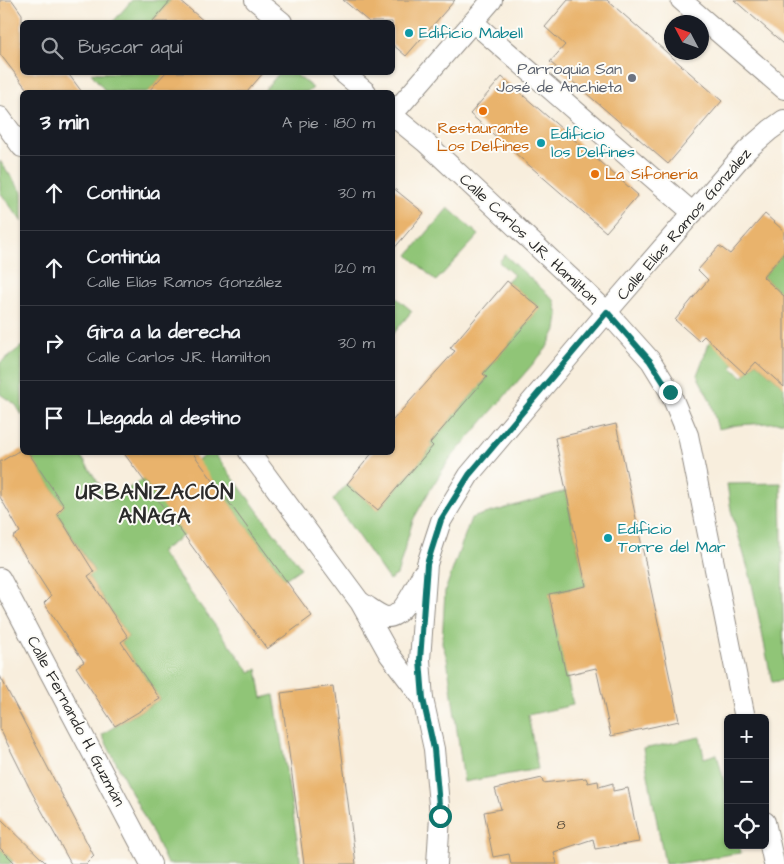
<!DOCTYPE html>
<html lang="es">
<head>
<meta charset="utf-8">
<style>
  body { margin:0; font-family:"Architects Daughter",sans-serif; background:#20242c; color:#f1f3f6 }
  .controls { position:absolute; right:15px; bottom:15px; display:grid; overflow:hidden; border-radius:8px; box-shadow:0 1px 4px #0004 }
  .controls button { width:45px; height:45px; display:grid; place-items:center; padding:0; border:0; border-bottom:1px solid #363941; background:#171b24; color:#f1f3f6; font:25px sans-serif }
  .compass { position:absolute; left:664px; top:15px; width:45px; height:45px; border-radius:50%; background:#171b24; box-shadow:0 1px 4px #0004; rotate:311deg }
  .stop { position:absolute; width:15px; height:15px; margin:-11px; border:4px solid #0f766e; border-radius:50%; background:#fff }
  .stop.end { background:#0f766e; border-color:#fff; box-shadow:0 1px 5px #0008 }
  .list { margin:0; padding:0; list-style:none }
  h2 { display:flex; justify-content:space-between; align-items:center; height:65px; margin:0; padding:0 20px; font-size:21px }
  h2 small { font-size:16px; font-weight:400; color:#9ea1a6 }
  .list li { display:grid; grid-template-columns:32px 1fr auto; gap:15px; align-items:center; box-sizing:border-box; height:75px; padding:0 20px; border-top:1px solid #363941 }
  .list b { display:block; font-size:19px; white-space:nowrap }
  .list p { margin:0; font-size:16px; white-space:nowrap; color:#9ea1a6 }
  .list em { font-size:16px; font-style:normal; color:#9ea1a6 }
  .icon { flex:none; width:28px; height:28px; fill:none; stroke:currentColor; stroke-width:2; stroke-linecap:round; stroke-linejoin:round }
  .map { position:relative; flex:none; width:784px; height:864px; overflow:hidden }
  .search { position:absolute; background:#171b24; box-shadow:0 1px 4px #0004; left:20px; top:20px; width:375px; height:55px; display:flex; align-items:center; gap:12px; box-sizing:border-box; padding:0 18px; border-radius:8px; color:#9ea1a6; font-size:19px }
  .panel { position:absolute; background:#171b24; box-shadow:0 1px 4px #0004; left:20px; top:90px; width:375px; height:365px; border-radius:8px }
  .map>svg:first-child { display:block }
  .green { fill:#90c577; stroke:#5e7851 }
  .building { fill:#e9b36c }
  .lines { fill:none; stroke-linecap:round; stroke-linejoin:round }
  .street-casing { stroke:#928c84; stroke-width:22 }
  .street { stroke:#fff; stroke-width:20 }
  .route { stroke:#0f766e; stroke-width:6 }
  .culture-dot { fill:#0f9aa8; stroke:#fdfcf7; stroke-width:2 }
  .worship-dot { fill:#6b7280; stroke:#fdfcf7; stroke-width:2 }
  .food-dot { fill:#e8710a; stroke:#fdfcf7; stroke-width:2 }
  .labels { text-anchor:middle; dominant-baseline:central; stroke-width:4; stroke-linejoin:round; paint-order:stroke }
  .number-label { font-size:14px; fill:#5a4d3b }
  .culture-label { font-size:16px; fill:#0d838f; stroke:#fdfcf7; text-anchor:start }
  .worship-label { font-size:16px; fill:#5b616d; stroke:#fdfcf7; text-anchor:end }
  .food-label { font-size:16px; fill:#c56008; stroke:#fdfcf7 }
  .street-label { font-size:16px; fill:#2b2b2b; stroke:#fdfcf7 }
  .district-label { font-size:21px; font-weight:bold; letter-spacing:1px; fill:#2b2b2b; stroke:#fdfcf7 }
</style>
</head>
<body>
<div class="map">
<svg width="784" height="864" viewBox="0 0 784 864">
  <rect width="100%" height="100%" fill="#fdfcf7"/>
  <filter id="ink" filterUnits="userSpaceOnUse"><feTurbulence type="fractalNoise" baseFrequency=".02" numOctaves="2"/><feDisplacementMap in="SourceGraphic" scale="10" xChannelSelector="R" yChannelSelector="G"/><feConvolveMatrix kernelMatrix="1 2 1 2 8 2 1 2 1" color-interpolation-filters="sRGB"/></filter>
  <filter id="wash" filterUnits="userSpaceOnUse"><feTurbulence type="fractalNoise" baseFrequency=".0096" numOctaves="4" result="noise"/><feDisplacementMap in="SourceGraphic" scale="20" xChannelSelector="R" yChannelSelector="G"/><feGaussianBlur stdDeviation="1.12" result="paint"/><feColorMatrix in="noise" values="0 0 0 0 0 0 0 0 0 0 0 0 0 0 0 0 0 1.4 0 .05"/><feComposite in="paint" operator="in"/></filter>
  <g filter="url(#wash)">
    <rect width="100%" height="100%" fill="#f8eedd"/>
    <g class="green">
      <polygon points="132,0 171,0 152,22 113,22"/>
      <polygon points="151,72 153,74 155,72 187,73 161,78 148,92 106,92 91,73"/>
      <polygon points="280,72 294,73 313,88 308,92 263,92"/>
      <polygon points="0,161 22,192 22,222 0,192"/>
      <polygon points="448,208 479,235 436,281 408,255"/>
      <polygon points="784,253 784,296 763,277"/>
      <polygon points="505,255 554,300 558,315 556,330 546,349 449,460 430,490 413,520 397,575 389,580 348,522 333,500 347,484 378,510 433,446 430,443 487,378 483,374 540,308 507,281 514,275 499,262"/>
      <polygon points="393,295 412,311 393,334"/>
      <polygon points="737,307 762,329 731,367 743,377 756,362 784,387 784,422 737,425 718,429 710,400 697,375 710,341"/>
      <polygon points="22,346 22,415 16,405 0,394 0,363"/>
      <polygon points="28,453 79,453 110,501 143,479 153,494 208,453 214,453 301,568 285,579 209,476 184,535 160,552 250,672 257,669 262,698 274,695 301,864 167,864 156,840 102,735 109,730 160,699 121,642 128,637 88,576 94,571 57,513 64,506"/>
      <polygon points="781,483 784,680 772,682 751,579 731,510 727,484"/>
      <polygon points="566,491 586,586 549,594 573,705 528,715 538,769 464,782 447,658 442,643 445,591 471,518"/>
      <path d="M700,737l4,21 13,-4 11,44v47h11l2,8c-25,2 -50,11 -76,11l-22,-115z"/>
      <polygon points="0,848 13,861 10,864 0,864"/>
    </g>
    <g id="blocks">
      <g class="building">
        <polygon points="0,0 12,0 22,14 22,72 67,72 82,92 29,92 0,54"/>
        <polygon points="171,0 179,0 205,22 152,22"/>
        <polygon points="343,0 455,0 406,56 392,44 392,22 369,22"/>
        <polygon points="568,0 607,0 722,101 668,164 550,62 565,45 545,27"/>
        <polygon points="734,0 784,0 784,44"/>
        <polygon points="166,72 264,72 247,92 148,92"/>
        <polygon points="502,77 638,195 606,232 470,114"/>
        <polygon points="392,187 424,213 392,251"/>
        <polygon points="765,214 784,231 784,253 763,277 784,296 784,387 756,362 745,374 704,336 699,341 675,320 708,280 698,270 719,246 730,254"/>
        <polygon points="507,281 540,308 483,374 487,377 430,443 433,446 378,510 347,484 373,452 392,452 392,421 455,351 450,348"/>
        <polygon points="616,424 679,721 611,736 596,668 566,675 549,594 586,586 555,438"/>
        <polygon points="22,449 22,452 28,452 64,506 57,513 94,572 88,576 128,637 121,642 160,699 115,726 76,667 84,662 44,603 51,596 13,537 20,532 0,497 0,462"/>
        <polygon points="123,452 192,452 312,616 267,649"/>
        <polygon points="0,676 94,856 86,864 71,864 31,791 0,729"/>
        <polygon points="333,686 356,864 304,864 281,693"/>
        <polygon points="542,778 543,783 586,778 588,783 598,781 599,787 613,783 613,791 628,788 639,842 595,849 593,839 554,852 557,864 511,864 509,854 493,857 484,812 501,809 495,789"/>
        <polygon points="0,818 47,864 16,864 0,848"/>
      </g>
    </g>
  </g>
  <g filter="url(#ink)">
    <use href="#blocks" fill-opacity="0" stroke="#928c84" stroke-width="1"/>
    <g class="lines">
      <defs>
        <g id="street">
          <polyline points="255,0 282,22"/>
          <polyline points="492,0 392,115 425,142 607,312 651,361 670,392 688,435 745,718"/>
          <polyline points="681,0 784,89"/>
          <polyline points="473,22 693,213"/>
          <polyline points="342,72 366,92"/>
          <polyline points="0,117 22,147"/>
          <polyline points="249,452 360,602 389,654 423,699 434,749 440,816 437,864"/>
          <polyline points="0,578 151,864"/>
          <path d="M362,603c7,4 16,12 24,14 17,2 30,-32 37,-44"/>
          <polyline points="423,699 420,660 427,564 441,521 469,475 607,312 747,150 770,130 784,120"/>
          <polyline points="765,822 774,864"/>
        </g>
      </defs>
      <use href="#street" class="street-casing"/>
      <use href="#street" class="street"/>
    </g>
  </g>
  <g class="lines" filter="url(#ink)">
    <polyline class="route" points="440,816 434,749 423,699 420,660 427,564 441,520 469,475 607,312 650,361 670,392"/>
  </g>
  <g class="culture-dot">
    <circle cx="409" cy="33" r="5"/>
    <circle cx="541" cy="143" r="5"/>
    <circle cx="608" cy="538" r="5"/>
  </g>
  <circle class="worship-dot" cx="632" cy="78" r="5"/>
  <g class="food-dot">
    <circle cx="483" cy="111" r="5"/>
    <circle cx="595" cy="174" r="5"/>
  </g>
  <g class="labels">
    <g class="number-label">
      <text x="561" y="825">8</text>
    </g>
    <g class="culture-label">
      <text x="419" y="33">Edificio Mabell</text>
      <text x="551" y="134">Edificio<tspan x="551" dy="18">los Delfines</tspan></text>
      <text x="618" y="529">Edificio<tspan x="618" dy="18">Torre del Mar</tspan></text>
    </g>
    <g class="worship-label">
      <text x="622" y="69">Parroquia San<tspan x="622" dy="18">José de Anchieta</tspan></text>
    </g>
    <g class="food-label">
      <text x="483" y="128">Restaurante<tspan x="483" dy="18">Los Delfines</tspan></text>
      <text x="605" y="174" text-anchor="start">La Sifonería</text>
    </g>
    <g class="street-label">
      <text transform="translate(684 224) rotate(-49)">Calle Elías Ramos González</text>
      <text transform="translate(529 239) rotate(43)">Calle Carlos J.R. Hamilton</text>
      <text transform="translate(76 721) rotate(62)">Calle Fernando H. Guzmán</text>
    </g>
    <g class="district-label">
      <text x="155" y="492">URBANIZACIÓN<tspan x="155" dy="24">ANAGA</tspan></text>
    </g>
  </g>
</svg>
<div class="controls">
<button>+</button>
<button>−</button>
<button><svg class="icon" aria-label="locate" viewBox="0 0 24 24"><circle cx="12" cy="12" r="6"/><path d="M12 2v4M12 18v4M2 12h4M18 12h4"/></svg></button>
</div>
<svg class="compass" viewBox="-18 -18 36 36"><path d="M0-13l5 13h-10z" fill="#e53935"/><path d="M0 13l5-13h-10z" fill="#9ea1a6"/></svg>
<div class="stop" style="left:440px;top:816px"></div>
<div class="stop end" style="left:670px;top:392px"></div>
<div class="search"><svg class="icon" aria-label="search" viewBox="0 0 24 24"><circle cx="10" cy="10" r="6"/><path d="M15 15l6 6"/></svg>Buscar aquí</div>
<section class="panel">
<h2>3 min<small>A pie · 180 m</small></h2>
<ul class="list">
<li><svg class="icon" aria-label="ahead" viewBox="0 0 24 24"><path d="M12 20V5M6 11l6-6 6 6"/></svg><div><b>Continúa</b></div><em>30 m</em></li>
<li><svg class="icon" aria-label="ahead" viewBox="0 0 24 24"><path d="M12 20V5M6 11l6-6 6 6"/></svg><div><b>Continúa</b><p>Calle Elías Ramos González</p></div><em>120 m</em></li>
<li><svg class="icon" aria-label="right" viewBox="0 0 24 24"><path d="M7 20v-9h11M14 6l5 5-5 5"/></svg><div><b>Gira a la derecha</b><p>Calle Carlos J.R. Hamilton</p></div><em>30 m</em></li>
<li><svg class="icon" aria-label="arrive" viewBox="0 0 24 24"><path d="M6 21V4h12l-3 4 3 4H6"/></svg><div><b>Llegada al destino</b></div></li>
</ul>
</section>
</div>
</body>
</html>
